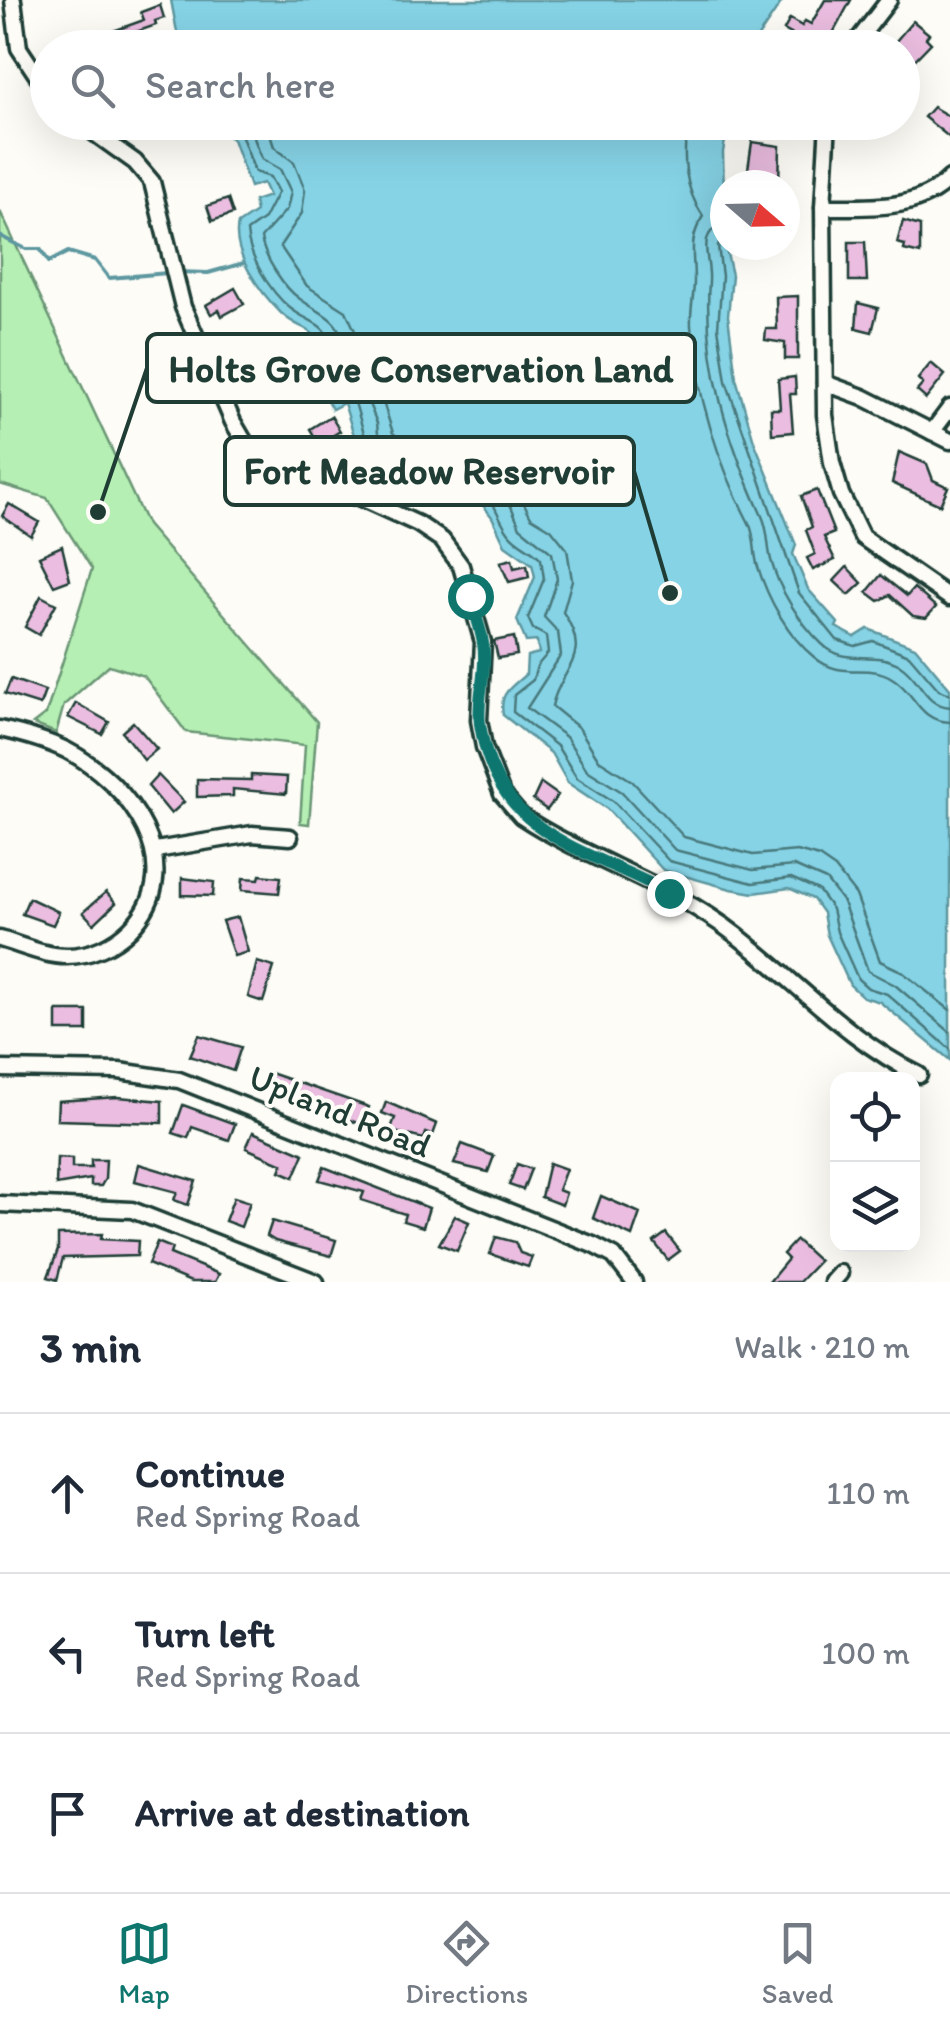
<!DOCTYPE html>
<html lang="en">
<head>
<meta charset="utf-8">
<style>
  body { margin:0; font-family:Itim,sans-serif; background:#f2f2f3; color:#1f2937 }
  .controls { position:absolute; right:30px; bottom:30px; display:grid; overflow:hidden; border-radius:20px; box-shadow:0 10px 40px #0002 }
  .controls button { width:90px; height:90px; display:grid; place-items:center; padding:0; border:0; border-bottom:2px solid #e0e1e3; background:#fff; color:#1f2937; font:50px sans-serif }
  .compass { position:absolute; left:710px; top:170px; width:90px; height:90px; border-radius:50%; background:#fff; box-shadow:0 10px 40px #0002; rotate:110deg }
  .stop { position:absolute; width:30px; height:30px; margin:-22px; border:8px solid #0f766e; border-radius:50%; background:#fff }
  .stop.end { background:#0f766e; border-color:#fff; box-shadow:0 2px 10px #0008 }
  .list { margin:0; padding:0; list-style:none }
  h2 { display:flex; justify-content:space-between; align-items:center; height:130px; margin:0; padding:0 40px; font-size:42px }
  h2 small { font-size:32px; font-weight:400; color:#747a83 }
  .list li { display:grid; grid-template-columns:65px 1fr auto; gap:30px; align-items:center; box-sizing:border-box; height:160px; padding:0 40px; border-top:2px solid #e0e1e3 }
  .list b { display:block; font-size:38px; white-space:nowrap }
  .list p { margin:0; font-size:32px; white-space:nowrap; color:#747a83 }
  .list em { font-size:32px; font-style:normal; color:#747a83 }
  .icon { flex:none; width:55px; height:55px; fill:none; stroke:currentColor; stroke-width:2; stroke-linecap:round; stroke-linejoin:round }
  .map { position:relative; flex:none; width:950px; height:1282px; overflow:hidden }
  .search { position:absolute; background:#fff; box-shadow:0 10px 40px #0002; left:30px; right:30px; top:30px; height:110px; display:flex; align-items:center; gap:25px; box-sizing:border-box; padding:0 35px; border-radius:55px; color:#747a83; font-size:38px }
  .sheet { height:610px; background:#fff }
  nav { display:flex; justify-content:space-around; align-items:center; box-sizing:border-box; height:140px; border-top:2px solid #e0e1e3; background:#fff; font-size:28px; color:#747a83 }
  nav a { display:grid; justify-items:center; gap:5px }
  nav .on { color:#0f766e }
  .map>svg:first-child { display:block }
  .green { fill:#b5efb3; stroke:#6a9674; stroke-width:2.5 }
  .water { fill:#86d3e6; stroke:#5d979f; stroke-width:2.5 }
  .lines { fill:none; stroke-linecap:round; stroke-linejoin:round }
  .shore { stroke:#48797b; stroke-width:2.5 }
  .stream { stroke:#5d979f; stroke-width:4 }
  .building { fill:#ebbde0; stroke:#1f3d34; stroke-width:2.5 }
  .minor-casing { stroke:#1f3d34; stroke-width:21 }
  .minor { stroke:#fdfcf7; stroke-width:14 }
  .route { stroke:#0f766e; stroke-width:12 }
  .labels { text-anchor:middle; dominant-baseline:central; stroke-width:8; stroke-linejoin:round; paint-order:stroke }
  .street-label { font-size:35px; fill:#1f3d34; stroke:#fdfcf7 }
  .leader { fill:none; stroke:#1f3d34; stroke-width:4 }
  .callout-dot { fill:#1f3d34; stroke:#fdfcf7; stroke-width:4 }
  .callout { fill:#fdfcf7; stroke:#1f3d34; stroke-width:4 }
  .callout-label { font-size:38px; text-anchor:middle; font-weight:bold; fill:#1f3d34 }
</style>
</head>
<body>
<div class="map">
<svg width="950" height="1282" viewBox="0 0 950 1282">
  <rect width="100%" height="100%" fill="#fdfcf7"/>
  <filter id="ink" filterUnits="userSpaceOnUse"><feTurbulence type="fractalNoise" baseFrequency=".01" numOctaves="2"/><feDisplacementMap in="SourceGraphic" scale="20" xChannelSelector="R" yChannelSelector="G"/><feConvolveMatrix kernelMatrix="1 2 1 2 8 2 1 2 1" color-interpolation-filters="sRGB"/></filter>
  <g filter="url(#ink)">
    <polygon class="green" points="0,211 147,525 317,722 309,824 300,823 305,745 186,732 144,676 109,665 64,705 56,733 33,724 46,714 92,569 47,498 0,484"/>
    <g class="water">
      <polygon points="171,0 783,0 751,47 180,48"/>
      <path d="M214,123h514l-5,29 2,93 7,30 -4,41 8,62 18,63 42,104 -3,9 15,35 30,34 -2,4 19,10 13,-8 47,18 35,42v371l-70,-58 -17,-5 -13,-12 -23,-50 -4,-22 -10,-14 -24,-11 -35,5 -23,-4 -68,-19 -56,-61 -39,-26 -17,-30 -48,-38c-4,-23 8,-27 23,-41l1,-18 12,-3 -2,-12 -11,1 -9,-22 18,-43 -3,-13 -27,-19 -13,-28 -18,-23 -17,-2 -10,12 -14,-9v-15l-43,1 -28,-20 -18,-58 -12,6 -20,-35 3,-17 10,-4c-15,-32 -23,-20 -44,-40 -20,-20 -50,-60 -43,-89l18,-12 -2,-11 15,-5 -6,-13 -13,4 -17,-48z"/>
    </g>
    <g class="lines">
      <g class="shore">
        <path d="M226,122l15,12 14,38 15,5 8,15 -14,27 -17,12c1,24 23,61 43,77 23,18 34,11 45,44l-13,21 13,19 19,7 16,55 22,16h42l13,14c45,-12 43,24 62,49 8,11 23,15 32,26l3,20 -16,39 5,11 13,7 2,17 -11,13 -4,14 -19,15 -1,17 44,34 20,32 36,23 56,60 84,22 38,-5 27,12 14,19 5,23 21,47 10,9 19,6 63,55"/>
        <path d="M248,122l14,37 18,10 11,23 -4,17 -26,29c3,19 23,50 39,61 25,18 37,16 47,51l-9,26 26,16 13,31 2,20 20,15h38l16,11 33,7 24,28 10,23 32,26 5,26 -13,38 14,15 3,23 -34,53 39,29 21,33 35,22 53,58 78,20 41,-4 32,14 17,22 25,69 27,14 55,47"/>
        <path d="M266,122l8,25 20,15 11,28 -3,23 -22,33 27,40 39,25 15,33 -1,24 18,18 15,47 10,9 37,1 19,11 20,2 32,22 20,39 20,12 16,20 5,31 -9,32c31,46 -3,56 -11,94l27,22 20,32 33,21 52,56 69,18 44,-4 22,6 16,11 21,27 24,66 21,10 49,39"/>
        <path d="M690,122c-10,31 -5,68 13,94 -15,25 -9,37 -9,65 0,15 -4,29 -3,45 5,68 27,137 58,197 7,14 4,30 9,44 10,32 30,69 56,90 28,24 53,5 78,21 24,14 25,43 58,44"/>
        <path d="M725,223c-31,11 -14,35 -16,58 -6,84 19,160 53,235 7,15 5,29 9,44 8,30 29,63 51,84 23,23 50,5 78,21 20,12 24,40 50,42"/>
        <polyline points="725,236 718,246 722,276 718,327 726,381 799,593 837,640 855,646 873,641 909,655 939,690 950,694"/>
      </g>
      <g class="stream">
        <polyline points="0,236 26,249 40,249 49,262 68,252 95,260 109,278 168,273"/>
        <polyline points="178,272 208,273 244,263"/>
      </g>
    </g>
    <g class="building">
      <polygon points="825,0 851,0 825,48 807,48 809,44 784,30 790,19 802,26 805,21 811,24"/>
      <polygon points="160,5 164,18 155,21 156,25 116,39 113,31 144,20 141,12"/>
      <polygon points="913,21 929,34 926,38 931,43 902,73 902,48 890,48"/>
      <polygon points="933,107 950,117 950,138 924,117"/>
      <polygon points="752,142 780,146 779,185 764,185 766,172 748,169"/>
      <polygon points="228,199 233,214 212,221 207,206"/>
      <polygon points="903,221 920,226 920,254 904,250 905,245 897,243"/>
      <polygon points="849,242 865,242 867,281 849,281"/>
      <polygon points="235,288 244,304 222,316 219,310 211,314 206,305"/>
      <polygon points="798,296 798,359 785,359 785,343 765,340 766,329 777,329 776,297"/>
      <polygon points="858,303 878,308 872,332 856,328"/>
      <polygon points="931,363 945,375 926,399 917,391 923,384 918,379"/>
      <polygon points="795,377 796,394 790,394 793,432 772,434 771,409 780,409 778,379"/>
      <polygon points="331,416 340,431 319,444 310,429"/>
      <polygon points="899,452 927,464 933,480 948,487 940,505 892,483"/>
      <polygon points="817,490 834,533 824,537 835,560 813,570 807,558 815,554 806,530 812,527 801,496"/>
      <polygon points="9,504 39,522 31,536 2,516"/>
      <polygon points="62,546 70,580 54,586 39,556"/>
      <polygon points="512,559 514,568 527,565 529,577 509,582 500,562"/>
      <polygon points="847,567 862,583 849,595 834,581"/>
      <polygon points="881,575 907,596 914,588 936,607 926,618 913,616 890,595 879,601 867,592"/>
      <polygon points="41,596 56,604 39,635 25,627"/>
      <polygon points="514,637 517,655 498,658 494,641"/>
      <polygon points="11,679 45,691 40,705 5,694"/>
      <polygon points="76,703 109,722 102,734 68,717"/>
      <polygon points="133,722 157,749 144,760 122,732"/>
      <polygon points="158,775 184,802 171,814 148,786"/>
      <polygon points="251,775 287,777 286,794 233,789 233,796 197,797 197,779 251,780"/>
      <polygon points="541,783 558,795 547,810 533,800"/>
      <polygon points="260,875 281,877 279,893 242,890 243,878 259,879"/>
      <polygon points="182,878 214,882 213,896 182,895"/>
      <polygon points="106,892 116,903 94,924 83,912"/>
      <polygon points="29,898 59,912 53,925 22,914"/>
      <polygon points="238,917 248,952 234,956 222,921"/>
      <polygon points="257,962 274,967 263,1002 248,997"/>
      <rect x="57" y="1011" width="30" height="20"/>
      <polygon points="199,1035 241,1047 233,1071 190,1056"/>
      <polygon points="267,1072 369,1107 363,1125 273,1092 274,1088 263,1084"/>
      <polygon points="118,1097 162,1101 162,1123 57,1120 58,1101"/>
      <polygon points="386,1102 437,1124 433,1135 426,1133 424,1139 390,1131 395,1118 382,1113"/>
      <polygon points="183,1105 235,1124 229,1140 192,1127 188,1138 173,1133"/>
      <polygon points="253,1132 304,1154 294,1177 280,1171 283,1164 246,1148"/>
      <polygon points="462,1144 494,1156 488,1172 454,1164"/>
      <polygon points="57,1158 72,1159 72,1168 91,1168 91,1160 106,1160 105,1179 101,1186 91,1186 91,1179 56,1185"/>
      <polygon points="549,1163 566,1169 558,1190 566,1193 562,1205 541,1197"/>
      <polygon points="139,1164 196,1181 188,1205 174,1200 177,1192 135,1181"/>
      <polygon points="517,1164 531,1169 523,1190 509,1185"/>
      <polygon points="324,1167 429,1208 423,1227 403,1221 405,1214 361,1200 364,1192 319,1180"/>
      <polygon points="601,1196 640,1213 632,1236 593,1218"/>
      <polygon points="234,1197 250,1202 241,1227 225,1221"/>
      <polygon points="455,1216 469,1222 457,1251 439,1244"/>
      <polygon points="272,1221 336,1240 331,1256 275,1241 267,1236"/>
      <polygon points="666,1233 680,1251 668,1260 654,1242"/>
      <polygon points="102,1234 101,1239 138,1241 137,1256 63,1258 57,1280 48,1277 58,1250 58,1235"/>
      <polygon points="496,1237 515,1242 520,1253 532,1257 528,1267 490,1254"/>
      <polygon points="796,1240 819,1261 799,1282 769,1282 788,1259 783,1254"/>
      <polygon points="157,1242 172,1248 170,1254 219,1274 215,1282 191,1282 148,1264"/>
    </g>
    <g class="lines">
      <defs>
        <g id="minor">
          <polyline points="13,0 19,48 48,92"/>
          <polyline points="852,48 889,0"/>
          <path d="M79,122l56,40 17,20 31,125 50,115 24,41 43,22 63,14 55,25 24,16 19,26 22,76 -4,78 5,27 18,47 19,22c68,45 150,68 215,119 62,48 112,105 183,140"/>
          <polyline points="828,122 823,207 825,415 832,463 841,494 862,537 950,598"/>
          <path d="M823,207c46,-1 92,6 127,-29"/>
          <polyline points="825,383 863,397 950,441"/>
          <polyline points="932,432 950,408"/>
          <path d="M0,729c23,5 45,11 66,21 63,32 126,117 64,179 -16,16 -40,27 -63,27 -22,0 -46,-11 -67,-17"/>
          <polyline points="156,850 252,834 290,837"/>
          <polyline points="0,1069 119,1071 179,1080 593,1245 614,1256 634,1282"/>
          <polyline points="0,1204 132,1210 316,1282"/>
          <polyline points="832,1282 840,1273"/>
        </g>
      </defs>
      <use href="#minor" class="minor-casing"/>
      <use href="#minor" class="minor"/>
    </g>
  </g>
  <g class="lines" filter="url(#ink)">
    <path class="route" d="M470,596c5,19 14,39 14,59 1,23 -7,46 -4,69 17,113 104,123 189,169"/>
  </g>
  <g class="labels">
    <g class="street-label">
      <text transform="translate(340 1111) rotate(22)">Upland Road</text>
    </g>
  </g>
  <path class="leader" d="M98 512L147 368M670 593L634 471"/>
  <g class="callout-dot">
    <circle cx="98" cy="512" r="10"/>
    <circle cx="670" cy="593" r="10"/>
  </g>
  <g class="callout">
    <rect x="147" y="334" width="548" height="68" rx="10"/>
    <rect x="225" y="437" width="409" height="68" rx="10"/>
  </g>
  <g class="callout-label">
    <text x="421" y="382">Holts Grove Conservation Land</text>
    <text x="429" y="484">Fort Meadow Reservoir</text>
  </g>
</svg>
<div class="controls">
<button><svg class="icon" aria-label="locate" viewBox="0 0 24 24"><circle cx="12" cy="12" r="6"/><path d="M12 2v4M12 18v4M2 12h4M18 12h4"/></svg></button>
<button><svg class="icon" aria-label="layers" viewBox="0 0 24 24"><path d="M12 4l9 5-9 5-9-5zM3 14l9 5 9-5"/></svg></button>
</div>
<svg class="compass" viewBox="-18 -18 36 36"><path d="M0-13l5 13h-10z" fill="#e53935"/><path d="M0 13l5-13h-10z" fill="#747a83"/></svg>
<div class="stop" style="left:470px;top:596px"></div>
<div class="stop end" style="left:669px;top:893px"></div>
<div class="search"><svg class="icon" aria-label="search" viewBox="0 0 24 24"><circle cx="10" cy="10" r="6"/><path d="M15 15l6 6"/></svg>Search here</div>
</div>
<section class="sheet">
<h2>3 min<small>Walk · 210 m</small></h2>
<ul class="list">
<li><svg class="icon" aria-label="ahead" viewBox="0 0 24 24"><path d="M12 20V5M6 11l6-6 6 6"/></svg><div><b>Continue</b><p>Red Spring Road</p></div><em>110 m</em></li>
<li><svg class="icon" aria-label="left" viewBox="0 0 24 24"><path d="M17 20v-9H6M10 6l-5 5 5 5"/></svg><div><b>Turn left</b><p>Red Spring Road</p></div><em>100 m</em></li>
<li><svg class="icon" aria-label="arrive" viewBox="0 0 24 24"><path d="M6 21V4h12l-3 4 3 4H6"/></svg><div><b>Arrive at destination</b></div></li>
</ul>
</section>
<nav>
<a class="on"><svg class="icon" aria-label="map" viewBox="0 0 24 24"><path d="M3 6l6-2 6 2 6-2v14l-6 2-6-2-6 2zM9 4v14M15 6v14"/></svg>Map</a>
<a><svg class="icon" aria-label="directions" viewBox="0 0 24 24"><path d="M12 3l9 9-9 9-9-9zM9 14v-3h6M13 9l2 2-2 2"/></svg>Directions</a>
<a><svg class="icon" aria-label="saved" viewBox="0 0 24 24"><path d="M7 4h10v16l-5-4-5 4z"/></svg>Saved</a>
</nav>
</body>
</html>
